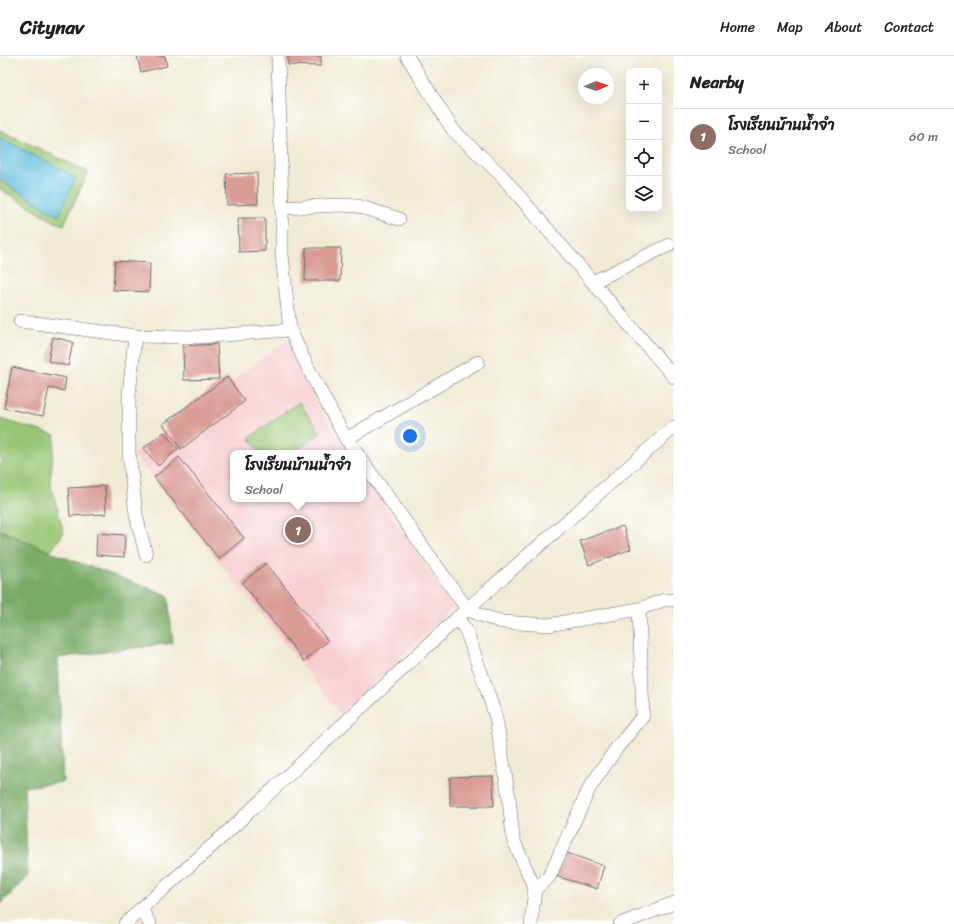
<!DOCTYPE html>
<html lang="en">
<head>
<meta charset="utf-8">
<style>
  body { margin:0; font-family:Sriracha,"Playpen Sans Thai",sans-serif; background:#f2f2f2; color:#202124 }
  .controls { position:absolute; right:12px; top:12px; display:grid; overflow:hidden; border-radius:8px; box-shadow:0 4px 16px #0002 }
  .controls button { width:36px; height:36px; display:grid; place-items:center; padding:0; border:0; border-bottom:1px solid #e0e0e0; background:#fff; color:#202124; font:20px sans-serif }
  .compass { position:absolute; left:578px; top:12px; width:36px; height:36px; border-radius:50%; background:#fff; box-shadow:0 4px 16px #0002; rotate:88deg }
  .you { position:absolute; left:410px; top:380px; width:14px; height:14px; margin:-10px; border:3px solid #fff; border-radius:50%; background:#1a73e8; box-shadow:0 0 0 6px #1a73e833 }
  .badge { display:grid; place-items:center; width:26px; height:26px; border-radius:50%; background:#b5179e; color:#fff; font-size:13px; font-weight:700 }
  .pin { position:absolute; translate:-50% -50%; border:2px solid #fff; box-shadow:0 1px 4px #0006 }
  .popup { position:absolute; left:230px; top:394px; width:136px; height:52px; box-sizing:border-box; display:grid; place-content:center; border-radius:8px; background:#fff; filter:drop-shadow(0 1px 3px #0005); font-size:13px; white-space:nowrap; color:#757577 }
  .popup b { font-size:15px; color:#202124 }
  .popup::after { content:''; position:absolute; left:50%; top:100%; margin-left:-8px; border:8px solid transparent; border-top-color:#fff }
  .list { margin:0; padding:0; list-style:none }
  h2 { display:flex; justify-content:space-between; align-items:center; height:52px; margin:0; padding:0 16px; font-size:17px }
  h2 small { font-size:13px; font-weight:400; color:#757577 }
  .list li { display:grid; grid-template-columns:26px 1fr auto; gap:12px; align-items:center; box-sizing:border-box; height:56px; padding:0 16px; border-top:1px solid #e0e0e0 }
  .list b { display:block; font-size:15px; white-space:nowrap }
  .list p { margin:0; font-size:13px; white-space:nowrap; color:#757577 }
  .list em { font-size:13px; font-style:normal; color:#757577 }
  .icon { flex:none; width:22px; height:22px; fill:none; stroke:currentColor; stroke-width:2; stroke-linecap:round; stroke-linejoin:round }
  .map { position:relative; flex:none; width:674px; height:868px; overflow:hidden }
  header { display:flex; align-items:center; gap:24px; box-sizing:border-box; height:56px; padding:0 20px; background:#fff; border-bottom:1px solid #e0e0e0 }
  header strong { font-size:19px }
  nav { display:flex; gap:22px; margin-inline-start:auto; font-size:14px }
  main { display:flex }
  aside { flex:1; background:#fff }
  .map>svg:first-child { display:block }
  .built { fill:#f7cfd1 }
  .green { fill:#99c674; stroke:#5e7458 }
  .forest { fill:#7aab66; stroke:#4e6650 }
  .water { fill:#5ebedc; stroke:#40708c }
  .building { fill:#d99b94 }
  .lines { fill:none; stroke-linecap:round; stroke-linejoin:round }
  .street-casing { stroke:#6a6871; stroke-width:14 }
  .street { stroke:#fff; stroke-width:13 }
</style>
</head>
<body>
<header>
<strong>Citynav</strong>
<nav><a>Home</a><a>Map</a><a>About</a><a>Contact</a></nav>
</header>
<main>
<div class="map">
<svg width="674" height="868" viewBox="0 0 674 868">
  <rect width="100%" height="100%" fill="#fff"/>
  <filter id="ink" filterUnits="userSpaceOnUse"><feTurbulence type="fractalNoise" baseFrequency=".025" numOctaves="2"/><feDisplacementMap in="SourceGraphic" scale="8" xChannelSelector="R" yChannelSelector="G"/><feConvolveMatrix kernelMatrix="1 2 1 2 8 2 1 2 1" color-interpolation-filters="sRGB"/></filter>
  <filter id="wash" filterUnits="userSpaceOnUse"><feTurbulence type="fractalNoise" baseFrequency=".012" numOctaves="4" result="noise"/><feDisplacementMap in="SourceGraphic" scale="16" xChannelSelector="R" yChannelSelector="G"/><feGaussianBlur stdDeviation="0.9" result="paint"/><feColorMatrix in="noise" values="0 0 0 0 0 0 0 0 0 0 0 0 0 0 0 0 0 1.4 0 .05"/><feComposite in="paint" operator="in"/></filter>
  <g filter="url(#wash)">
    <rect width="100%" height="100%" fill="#f1ebd4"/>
    <polygon class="built" points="287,284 320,354 350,397 233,397 233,443 363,443 363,417 454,551 341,659 133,398"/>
    <g class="green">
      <polygon points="0,74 88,116 64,169 55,166 0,133 0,124 58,160 75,121 0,82"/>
      <polygon points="299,346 321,377 293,397 260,397 249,382"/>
      <polygon points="0,363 55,379 50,426 64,477 50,496 0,474"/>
    </g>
    <polygon class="forest" points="0,474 50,496 168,539 173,587 58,602 63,726 24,731 28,820 0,849"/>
    <polygon class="water" points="0,82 76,121 59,160 0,124"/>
    <g id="blocks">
      <g class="building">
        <polygon points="137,0 165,0 167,10 141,16"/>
        <polygon points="288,0 321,0 321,10 288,9"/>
        <polygon points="257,117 258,148 227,149 226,118"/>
        <polygon points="238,162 265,162 265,195 239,196"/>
        <polygon points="306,192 341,192 340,225 305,225"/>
        <polygon points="115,205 150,207 149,236 113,234"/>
        <polygon points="53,281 73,286 68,310 48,305"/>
        <polygon points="217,288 219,323 184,324 183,290"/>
        <polygon points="12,311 66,322 64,335 49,332 43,360 4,352"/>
        <polygon points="227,321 245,345 181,393 163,368"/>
        <polygon points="164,376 178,393 158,410 144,392"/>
        <polygon points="179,401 244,482 219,503 154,421"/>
        <polygon points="105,430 106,458 70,460 68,432"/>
        <polygon points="623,470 631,493 589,509 580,485"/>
        <polygon points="97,477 125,479 124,501 96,499"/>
        <polygon points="266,507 328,585 304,605 242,527"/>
        <polygon points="493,720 494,750 450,750 450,721"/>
        <polygon points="564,796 604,810 597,833 556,820"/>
      </g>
    </g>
  </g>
  <g filter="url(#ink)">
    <use href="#blocks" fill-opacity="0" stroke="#6a6871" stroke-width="1"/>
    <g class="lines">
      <defs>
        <g id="street">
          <polyline points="278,0 282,152 282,199 290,274 311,318 346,383 357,397"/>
          <polyline points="407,0 453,74 501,119 674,321"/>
          <polyline points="282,152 338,149 358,150 399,163"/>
          <polyline points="593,226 669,189"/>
          <polyline points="20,265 135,280 197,281 290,274"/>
          <polyline points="135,280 129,340 129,397 136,459 146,499"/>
          <polyline points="346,383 478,306"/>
          <polyline points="363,406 467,553 486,561 503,566 548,569 639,553 664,544 674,544"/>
          <polyline points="457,562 466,574 487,634 496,662 509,742 513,783 535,833 531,868"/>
          <polyline points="535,833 549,821 590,731 616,693 643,660 639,553"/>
          <polyline points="141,853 150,868"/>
          <polyline points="125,868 141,853 223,780 467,553 674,371"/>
          <polyline points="620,868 674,847"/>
        </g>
      </defs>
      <use href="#street" class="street-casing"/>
      <use href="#street" class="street"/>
    </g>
  </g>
</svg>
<div class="controls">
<button>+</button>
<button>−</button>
<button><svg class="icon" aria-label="locate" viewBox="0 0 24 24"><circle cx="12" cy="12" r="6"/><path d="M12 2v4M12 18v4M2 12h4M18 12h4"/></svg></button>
<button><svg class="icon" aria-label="layers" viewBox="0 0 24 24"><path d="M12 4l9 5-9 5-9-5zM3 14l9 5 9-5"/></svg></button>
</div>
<svg class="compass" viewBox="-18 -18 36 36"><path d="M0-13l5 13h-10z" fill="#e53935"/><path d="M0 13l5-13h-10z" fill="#757577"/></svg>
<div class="you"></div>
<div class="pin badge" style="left:298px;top:474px;background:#8d6e63">1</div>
<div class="popup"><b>โรงเรียนบ้านน้ำจำ</b>School</div>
</div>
<aside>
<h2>Nearby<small></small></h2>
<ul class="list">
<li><span class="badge" style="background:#8d6e63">1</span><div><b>โรงเรียนบ้านน้ำจำ</b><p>School</p></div><em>60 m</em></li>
</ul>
</aside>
</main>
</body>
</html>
